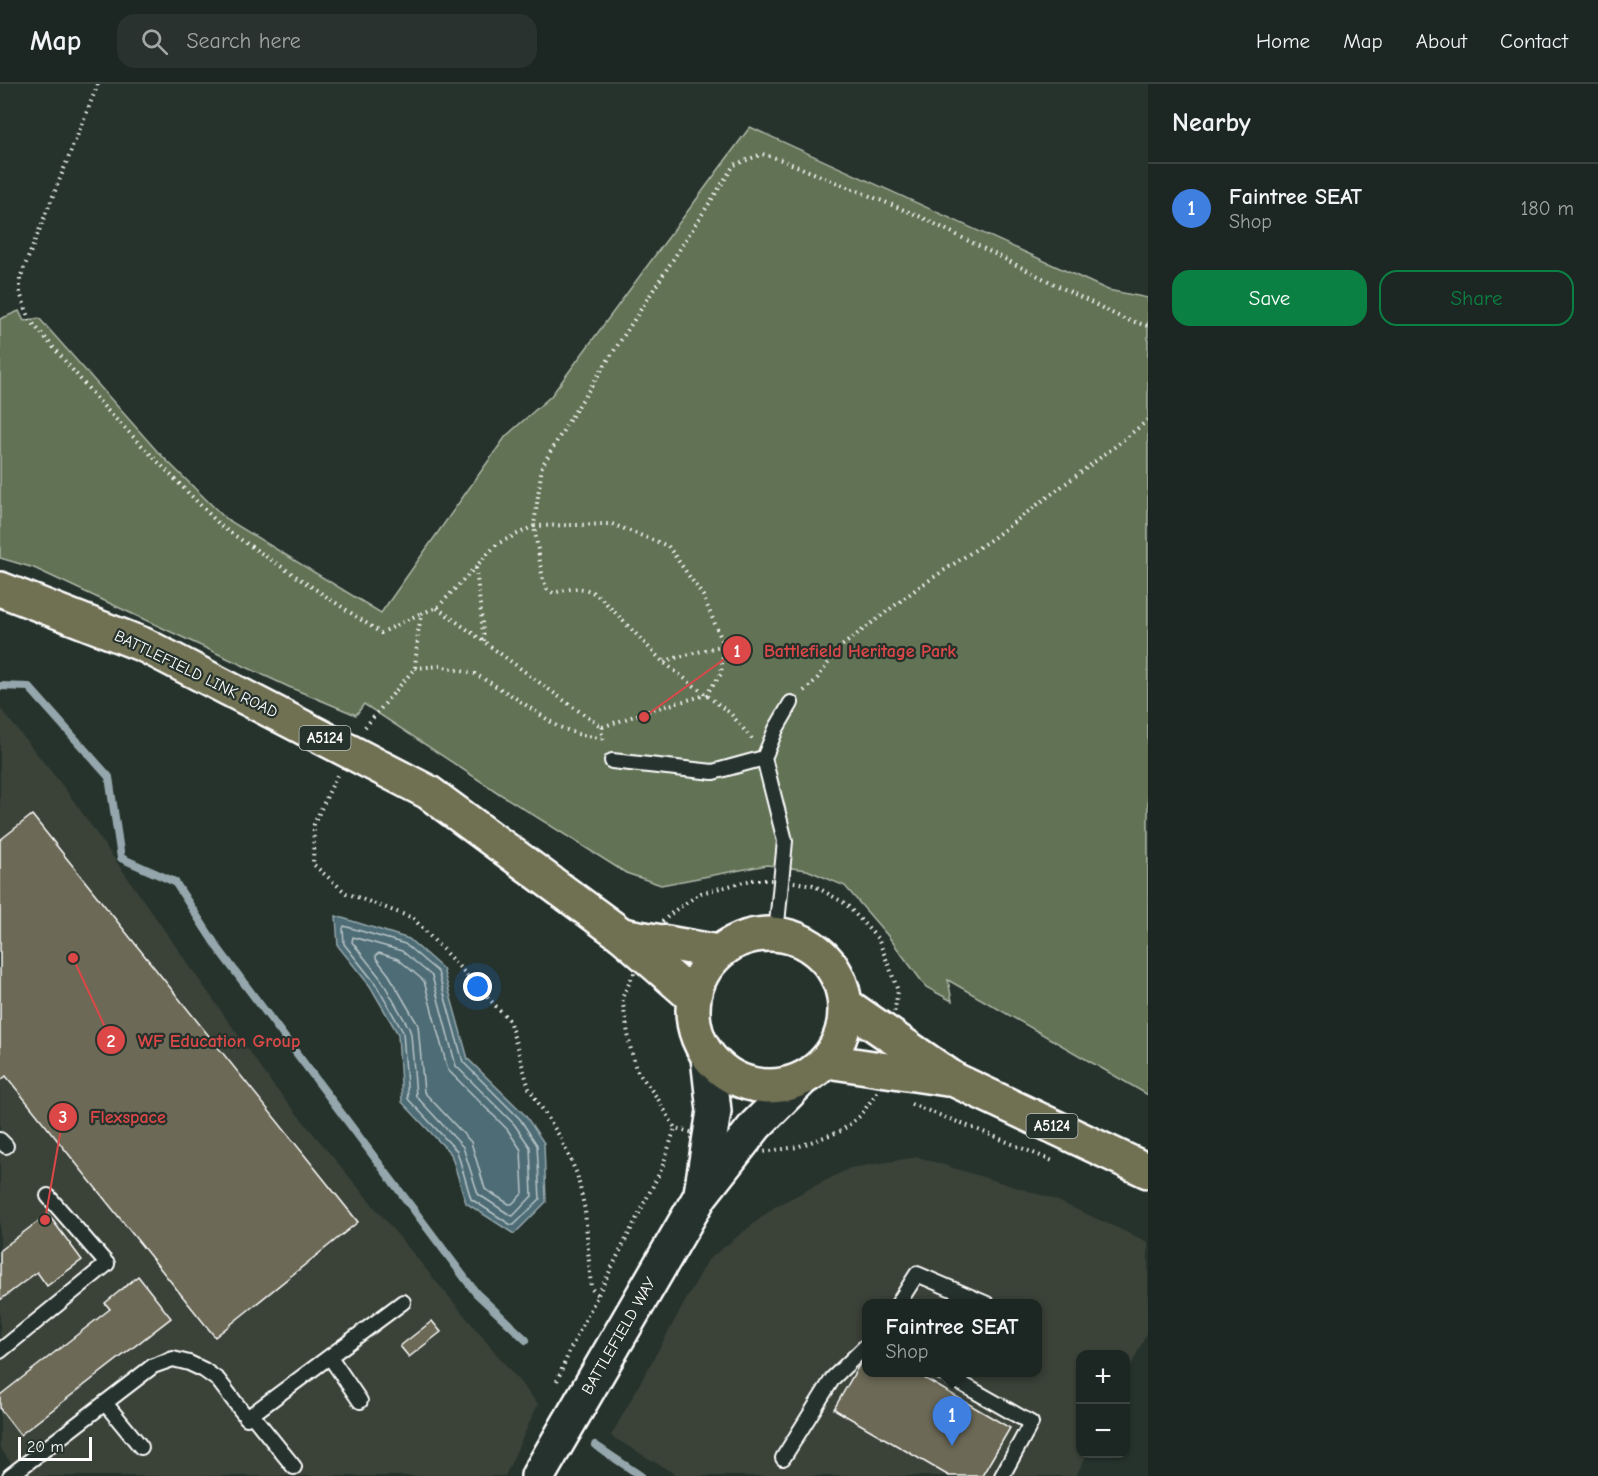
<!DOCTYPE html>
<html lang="en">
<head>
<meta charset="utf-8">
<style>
  body { margin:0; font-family:"Comic Neue",sans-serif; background:#29322f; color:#f1f3f6 }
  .controls { position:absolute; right:18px; bottom:18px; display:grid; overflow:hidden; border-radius:12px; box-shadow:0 2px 4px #0004 }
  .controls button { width:54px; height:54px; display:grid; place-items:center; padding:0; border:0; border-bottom:2px solid #3a4340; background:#1c2622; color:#f1f3f6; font:30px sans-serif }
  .scale { position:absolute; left:18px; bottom:15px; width:74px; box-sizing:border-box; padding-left:6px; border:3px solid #fff; border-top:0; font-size:16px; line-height:21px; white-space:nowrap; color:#fff; -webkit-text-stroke:4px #26332d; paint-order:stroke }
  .you { position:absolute; left:478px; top:903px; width:21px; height:21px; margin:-15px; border:4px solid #fff; border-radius:50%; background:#1a73e8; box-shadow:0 0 0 9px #1a73e833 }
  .badge { display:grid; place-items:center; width:39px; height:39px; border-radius:50%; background:#0b8043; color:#fff; font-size:20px; font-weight:700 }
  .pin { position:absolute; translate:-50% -50px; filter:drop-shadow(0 2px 3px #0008) }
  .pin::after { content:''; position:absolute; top:32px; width:21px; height:18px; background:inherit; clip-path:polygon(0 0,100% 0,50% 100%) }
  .popup { position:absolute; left:862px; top:1215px; width:180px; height:78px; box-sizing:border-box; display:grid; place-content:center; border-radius:12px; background:#1c2622; filter:drop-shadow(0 2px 4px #0005); font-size:20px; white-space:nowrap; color:#a0a5a5 }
  .popup b { font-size:22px; color:#f1f3f6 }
  .popup::after { content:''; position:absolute; left:50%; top:100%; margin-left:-12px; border:12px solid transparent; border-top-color:#1c2622 }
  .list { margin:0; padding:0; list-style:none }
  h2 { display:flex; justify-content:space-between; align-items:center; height:78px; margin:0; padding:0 24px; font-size:26px }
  h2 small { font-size:20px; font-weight:400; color:#a0a5a5 }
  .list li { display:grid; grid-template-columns:39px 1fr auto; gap:18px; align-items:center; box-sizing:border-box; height:90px; padding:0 24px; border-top:2px solid #3a4340 }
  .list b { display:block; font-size:22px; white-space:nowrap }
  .list p { margin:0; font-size:20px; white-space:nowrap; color:#a0a5a5 }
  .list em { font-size:20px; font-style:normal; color:#a0a5a5 }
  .actions { display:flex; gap:12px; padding:18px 24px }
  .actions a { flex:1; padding:14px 0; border:2px solid #0b8043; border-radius:18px; text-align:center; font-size:21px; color:#0b8043 }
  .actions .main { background:#0b8043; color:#fff }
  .icon { flex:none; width:33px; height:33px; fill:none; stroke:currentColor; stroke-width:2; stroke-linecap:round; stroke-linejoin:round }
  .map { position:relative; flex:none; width:1148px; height:1392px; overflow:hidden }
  header { display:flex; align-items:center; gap:36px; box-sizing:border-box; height:84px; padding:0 30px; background:#1c2622; border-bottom:2px solid #3a4340 }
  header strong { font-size:28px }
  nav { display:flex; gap:33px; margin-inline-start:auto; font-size:21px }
  .search { width:420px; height:54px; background:#29322f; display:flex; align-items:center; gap:15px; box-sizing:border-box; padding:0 21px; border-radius:18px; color:#a0a5a5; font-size:22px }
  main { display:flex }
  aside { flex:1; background:#1c2622 }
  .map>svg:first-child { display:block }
  .built { fill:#3b4339; fill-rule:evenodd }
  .green { fill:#627254; stroke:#b0b8aa; stroke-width:1.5 }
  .water { fill:#4e6c75; stroke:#95a7ac; stroke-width:1.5 }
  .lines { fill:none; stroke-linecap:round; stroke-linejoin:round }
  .shore { stroke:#b8c4c8; stroke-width:1.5 }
  .stream { stroke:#95a7ac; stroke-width:8 }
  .building { fill:#6c6956; stroke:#fff; stroke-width:1.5 }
  .lane-casing { stroke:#fff; stroke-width:18 }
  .secondary-casing { stroke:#fff; stroke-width:38 }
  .primary-casing { stroke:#fff; stroke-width:38 }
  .path { stroke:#fff; stroke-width:4; stroke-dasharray:1.5 4.5; stroke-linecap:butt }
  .lane { stroke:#26332d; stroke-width:14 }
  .secondary { stroke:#26332d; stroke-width:33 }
  .primary { stroke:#706f52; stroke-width:33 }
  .labels { text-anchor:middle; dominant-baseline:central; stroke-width:4.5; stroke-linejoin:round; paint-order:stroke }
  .shield { fill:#26332d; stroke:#bec2c0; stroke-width:1.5 }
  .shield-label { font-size:15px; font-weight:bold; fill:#fff }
  .street-label { font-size:16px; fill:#fff; stroke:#26332d }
  .leader { fill:none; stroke:#dc4848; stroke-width:2 }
  .callout-dot { fill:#dc4848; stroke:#26332d; stroke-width:2 }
  .mark-label { font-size:18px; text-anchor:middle; font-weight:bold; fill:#fff }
  .callout-label { font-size:18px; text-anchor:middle; font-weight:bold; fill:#dc4848; stroke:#26332d; stroke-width:4.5; stroke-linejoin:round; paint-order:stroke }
</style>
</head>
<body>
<header>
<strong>Map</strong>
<div class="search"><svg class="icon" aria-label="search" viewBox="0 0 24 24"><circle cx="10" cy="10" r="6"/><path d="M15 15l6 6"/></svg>Search here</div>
<nav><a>Home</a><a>Map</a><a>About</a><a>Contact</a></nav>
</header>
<main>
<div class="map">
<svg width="1148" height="1392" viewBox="0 0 1148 1392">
  <rect width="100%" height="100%" fill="#26332d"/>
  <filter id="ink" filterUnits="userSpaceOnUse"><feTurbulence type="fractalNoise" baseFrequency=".0167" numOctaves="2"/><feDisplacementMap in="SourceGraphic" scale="12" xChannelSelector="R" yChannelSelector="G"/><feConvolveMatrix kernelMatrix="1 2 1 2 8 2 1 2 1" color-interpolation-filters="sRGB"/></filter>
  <g filter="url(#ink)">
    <g class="built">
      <polygon points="0,624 66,706 273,1001 538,1320 505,1392 21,1392 0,1364"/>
      <path d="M918,1073l133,41 97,44v89l-22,45v-22h-46v100h7l-11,22h-398l-67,-40 97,-176 68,-54 74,-38zM866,1220h172v68h-172z"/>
    </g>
    <polygon class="green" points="750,43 1108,206 1148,214 1148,1011 948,896 952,917 926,903 888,852 845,802 807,786 767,781 661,801 626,789 500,710 364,620 356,631 289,603 34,484 0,474 0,235 19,227 24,237 39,234 157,367 225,434 381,529 506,352 551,312"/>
    <polygon class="water" points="336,832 409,855 443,885 468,975 525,1031 544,1059 546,1118 514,1150 466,1119 451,1070 402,1018 398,950 370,902 338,862"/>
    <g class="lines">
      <g class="shore">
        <polygon points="344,842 405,860 438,888 463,978 520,1035 537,1061 540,1115 514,1141 511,1141 471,1115 457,1067 408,1015 403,948 375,899 344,860 343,845"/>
        <polygon points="353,853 402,867 432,892 456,982 514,1040 530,1063 532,1112 513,1132 510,1131 478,1110 463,1063 416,1012 411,950 409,944 381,895 352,858"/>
        <polygon points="379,869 398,875 424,897 448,986 507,1045 521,1066 523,1109 512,1120 509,1120 485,1105 471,1058 424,1008 418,941 389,891 376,874 376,871"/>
      </g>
      <g class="stream">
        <polyline points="0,602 29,603 109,693 121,774 175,798 217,863 476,1209 526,1256"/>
        <polyline points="595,1361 641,1392"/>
      </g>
    </g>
    <g class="building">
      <polygon points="32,731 358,1138 215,1253 6,992 0,997 0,756"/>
      <polygon points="48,1130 82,1176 47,1202 37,1188 0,1216 0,1166"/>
      <polygon points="138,1192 171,1234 20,1351 0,1325 0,1311 110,1225 105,1219"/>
      <polygon points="432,1237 441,1248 409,1273 400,1262"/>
      <polygon points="866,1269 866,1288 914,1288 1010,1344 982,1392 949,1392 834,1325"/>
    </g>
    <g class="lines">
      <defs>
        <g id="lane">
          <polyline points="764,674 776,645 791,619"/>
          <polyline points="612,677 713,688 764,674 785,757 776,850"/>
          <polyline points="0,1056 6,1062"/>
          <polyline points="898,1220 917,1190 987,1220"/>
          <polyline points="0,1267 107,1180 48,1112"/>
          <polyline points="330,1273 360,1317"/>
          <polyline points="941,1288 1031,1339 1002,1392"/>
          <polyline points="105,1319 141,1363"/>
          <polyline points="252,1331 294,1383"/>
          <polyline points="783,1374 833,1294 866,1262"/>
          <polyline points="10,1392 153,1282 173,1275 189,1279 204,1286 218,1296 247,1334 403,1218"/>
        </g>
        <g id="secondary">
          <polyline points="701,1109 714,1027 708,973"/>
          <polyline points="538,1392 701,1111 756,1041 800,997"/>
        </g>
        <g id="primary">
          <polyline points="0,505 144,561 428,708 622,851 693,913"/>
          <circle cx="769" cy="926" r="76"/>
          <polyline points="622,851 718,868"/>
          <polyline points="846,921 955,996 1148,1087"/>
          <polyline points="827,977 947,995"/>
        </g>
      </defs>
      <use href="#lane" class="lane-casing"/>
      <use href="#secondary" class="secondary-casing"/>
      <use href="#primary" class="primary-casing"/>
      <g class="path">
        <polyline points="98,0 20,194 20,209 30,236 105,324 222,443 381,549 421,529"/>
        <polyline points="476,484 484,557"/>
        <path d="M437,524c56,39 109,81 165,119l56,-19 48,-13 15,-21 3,-29 -21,-49 -35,-50 -56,-22 -78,2 9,54 4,9 6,4c21,-5 31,-9 49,6l61,63 68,52 21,25"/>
        <polyline points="664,577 724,561"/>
        <polyline points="415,584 440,582 475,590 511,611 557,642 577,650 604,655"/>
        <polyline points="804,607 817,595 838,565 843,561 919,503 993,454 1113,364 1148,336"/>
        <polyline points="365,643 415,584 418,548 422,529 437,524 497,460 534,442 542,382 570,335 734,81 762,70 779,75 919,132 1124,235 1148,242"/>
        <polyline points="602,643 601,648 605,657"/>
        <polyline points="337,691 314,740 313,780 346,809 413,834 509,936 529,1004 560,1053 577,1090 585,1126 591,1204 598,1212"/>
        <polygon points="752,796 781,796 813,801 846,820 878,855 889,882 898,907 884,986 880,1002 878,1007 860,1032 841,1047 797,1063 763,1068 742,1059 710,1053 675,1044 658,1015 636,985 630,962 622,914 650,856 662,838 674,827 701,809"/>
        <polyline points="911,1020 986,1049 1055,1078"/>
        <polyline points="557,1297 570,1266 662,1084 675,1044"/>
      </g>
      <use href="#lane" class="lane"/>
      <use href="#secondary" class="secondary"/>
      <use href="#primary" class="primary"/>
    </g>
  </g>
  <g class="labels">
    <g class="shield">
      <rect x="299.5" y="642" width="51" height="24" rx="4.5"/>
      <rect x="1026.5" y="1030" width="51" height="24" rx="4.5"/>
    </g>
    <g class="shield-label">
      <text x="325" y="654">A5124</text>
      <text x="1052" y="1042">A5124</text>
    </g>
    <g class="street-label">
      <text transform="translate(196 590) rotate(26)">BATTLEFIELD LINK ROAD</text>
      <text transform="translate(619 1252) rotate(-60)">BATTLEFIELD WAY</text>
    </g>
  </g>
  <path class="leader" d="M644 633L737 566M73 874L111 956M45 1136L63 1033"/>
  <g class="callout-dot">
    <circle cx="644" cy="633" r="6"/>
    <circle cx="73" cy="874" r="6"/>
    <circle cx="45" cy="1136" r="6"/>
    <circle cx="737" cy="566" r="15"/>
    <circle cx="111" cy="956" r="15"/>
    <circle cx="63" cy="1033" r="15"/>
  </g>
  <g class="mark-label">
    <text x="737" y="573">1</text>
    <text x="111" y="963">2</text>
    <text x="63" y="1039">3</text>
  </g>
  <g class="callout-label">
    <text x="860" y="573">Battlefield Heritage Park</text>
    <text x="219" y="963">WF Education Group</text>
    <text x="128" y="1039">Flexspace</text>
  </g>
</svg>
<div class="controls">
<button>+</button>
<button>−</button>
</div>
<div class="scale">20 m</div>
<div class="you"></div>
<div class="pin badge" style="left:952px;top:1362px;background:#3f7fe0">1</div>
<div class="popup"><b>Faintree SEAT</b>Shop</div>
</div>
<aside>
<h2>Nearby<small></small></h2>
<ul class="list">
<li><span class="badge" style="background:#3f7fe0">1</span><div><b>Faintree SEAT</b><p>Shop</p></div><em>180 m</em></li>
</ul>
<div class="actions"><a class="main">Save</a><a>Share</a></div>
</aside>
</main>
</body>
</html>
